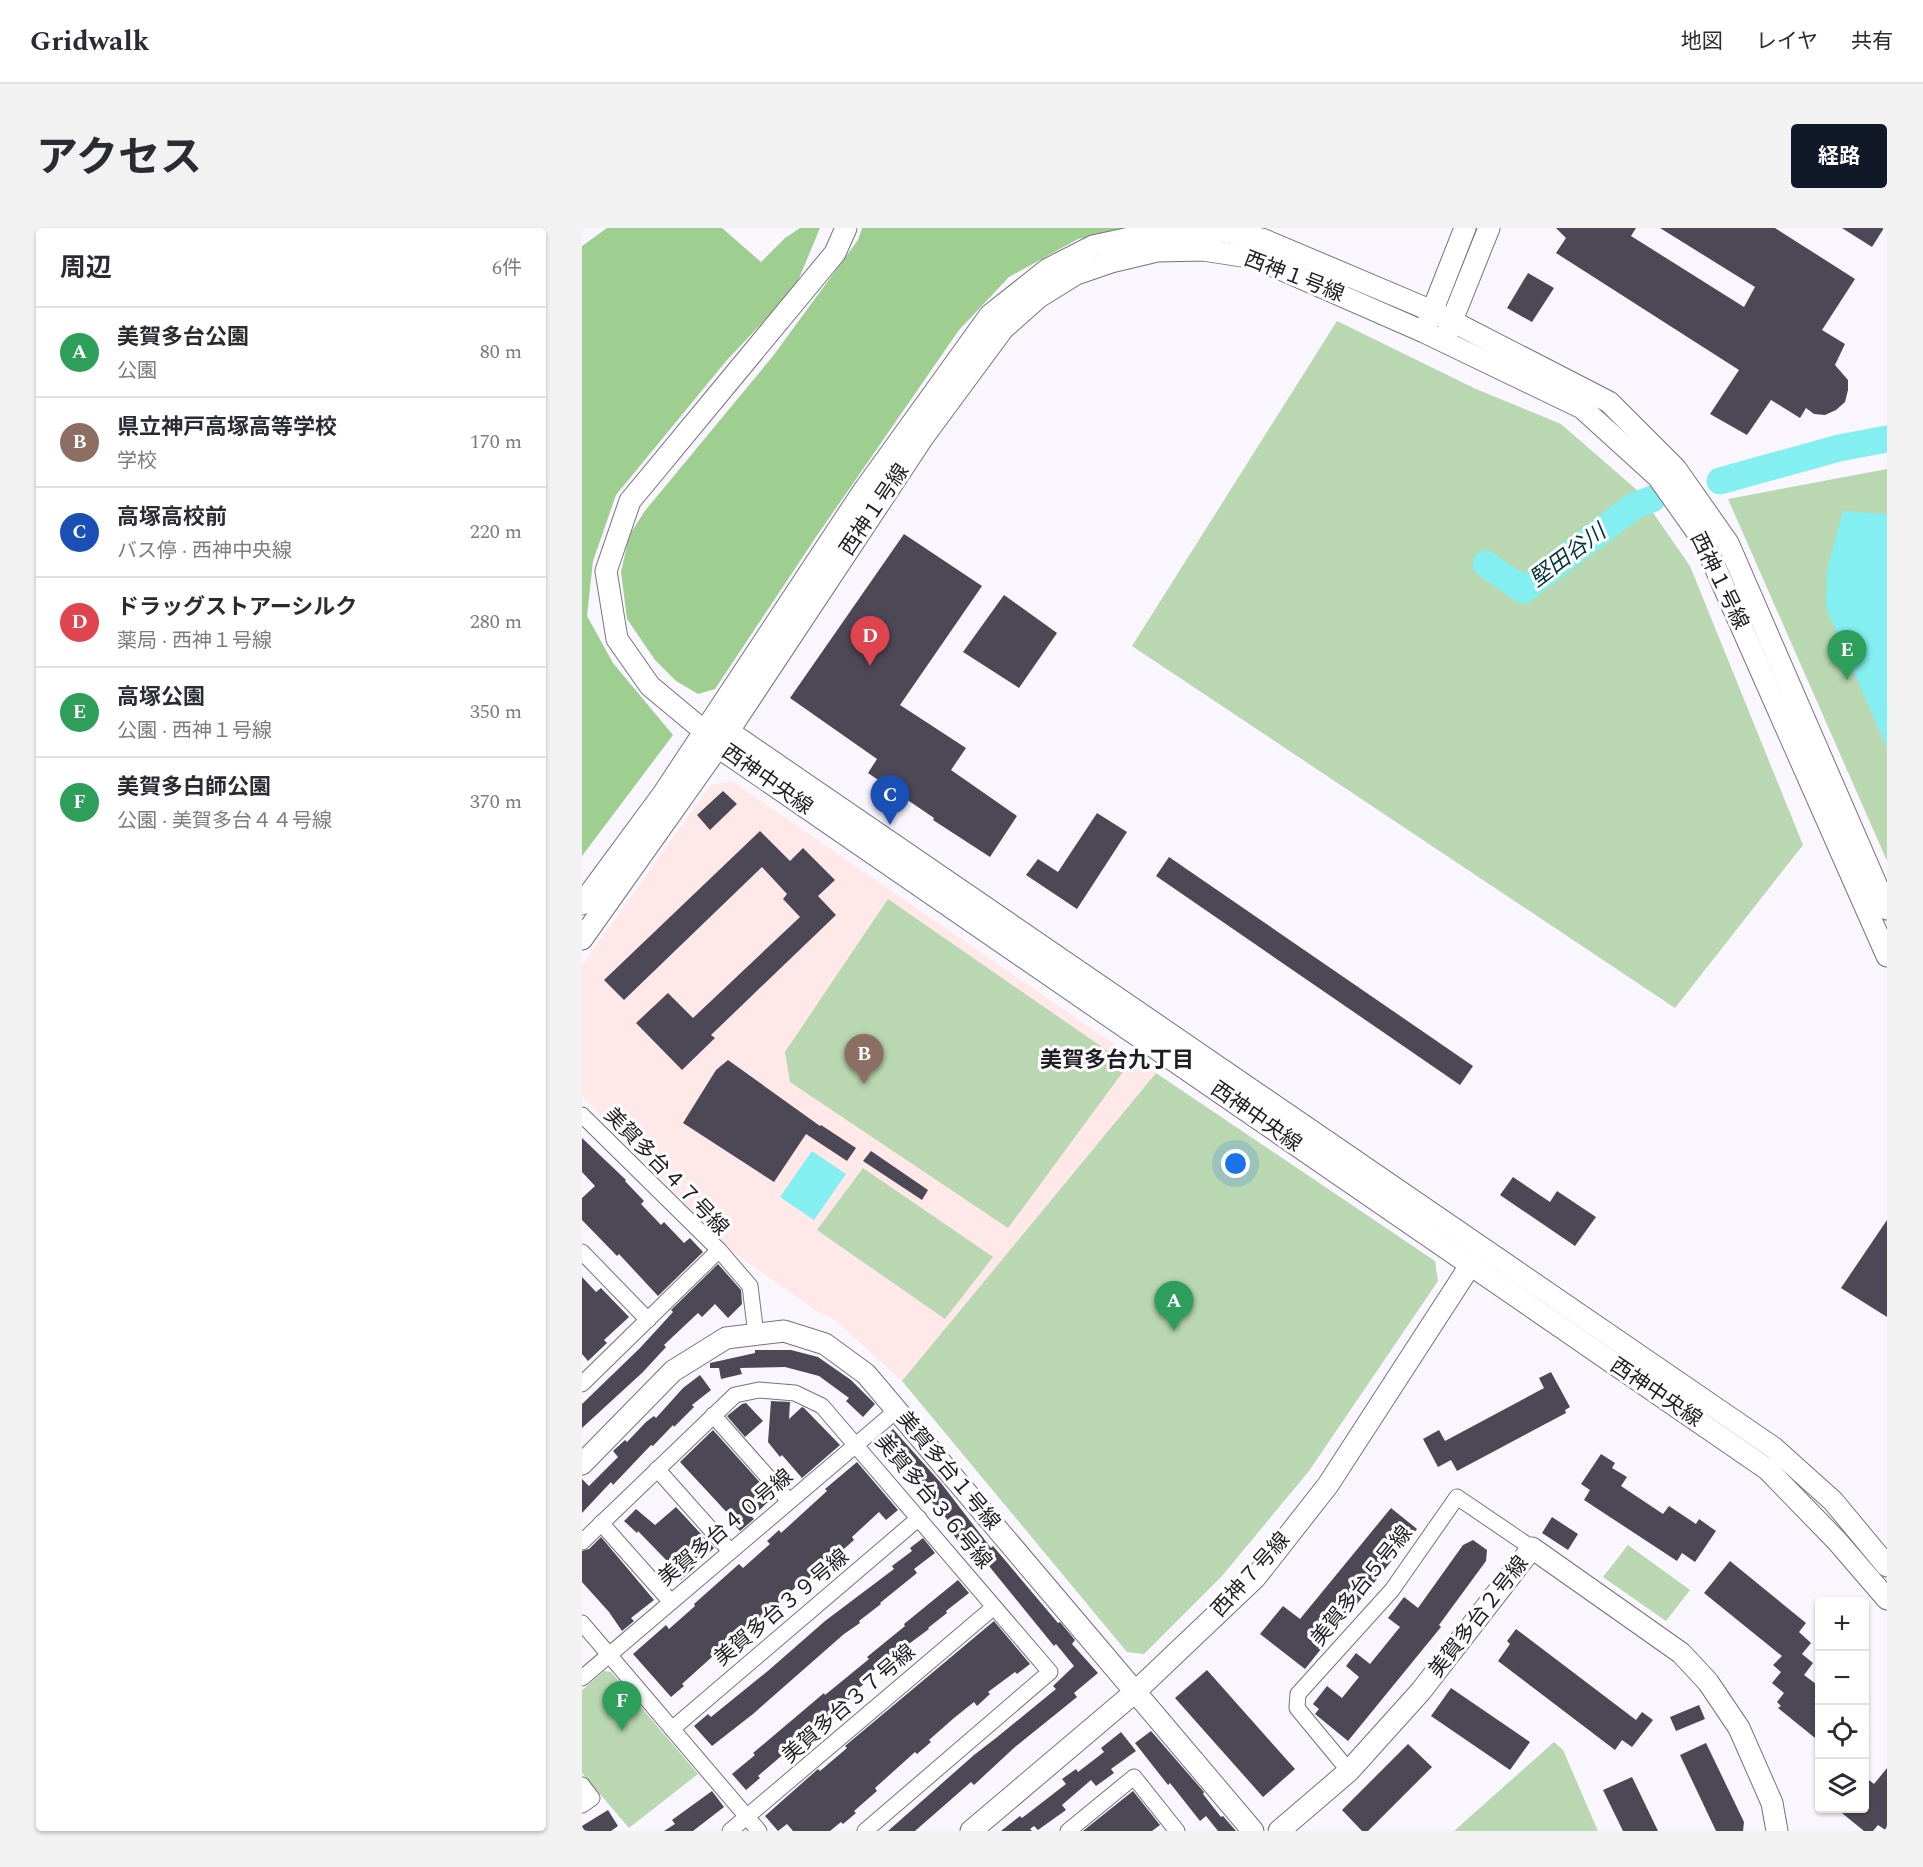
<!DOCTYPE html>
<html lang="ja">
<head>
<meta charset="utf-8">
<style>
  body { margin:0; font-family:Spectral,"Noto Sans JP",serif; background:#f2f2f3; color:#2b2b33 }
  .controls { position:absolute; right:18px; bottom:18px; display:grid; overflow:hidden; border-radius:6px; box-shadow:0 2px 4px #0004 }
  .controls button { width:54px; height:54px; display:grid; place-items:center; padding:0; border:0; border-bottom:2px solid #e1e1e2; background:#fff; color:#2b2b33; font:30px sans-serif }
  .you { position:absolute; left:654px; top:936px; width:21px; height:21px; margin:-15px; border:4px solid #fff; border-radius:50%; background:#1a73e8; box-shadow:0 0 0 9px #1a73e833 }
  .badge { display:grid; place-items:center; width:39px; height:39px; border-radius:50%; background:#111827; color:#fff; font-size:20px; font-weight:700 }
  .pin { position:absolute; translate:-50% -50px; filter:drop-shadow(0 2px 3px #0008) }
  .pin::after { content:''; position:absolute; top:32px; width:21px; height:18px; background:inherit; clip-path:polygon(0 0,100% 0,50% 100%) }
  .list { margin:0; padding:0; list-style:none }
  h2 { display:flex; justify-content:space-between; align-items:center; height:78px; margin:0; padding:0 24px; font-size:26px }
  h2 small { font-size:20px; font-weight:400; color:#7c7c81 }
  .list li { display:grid; grid-template-columns:39px 1fr auto; gap:18px; align-items:center; box-sizing:border-box; height:90px; padding:0 24px; border-top:2px solid #e1e1e2 }
  .list b { display:block; font-size:22px; white-space:nowrap }
  .list p { margin:0; font-size:20px; white-space:nowrap; color:#7c7c81 }
  .list em { font-size:20px; font-style:normal; color:#7c7c81 }
  .icon { flex:none; width:33px; height:33px; fill:none; stroke:currentColor; stroke-width:2; stroke-linecap:round; stroke-linejoin:round }
  .map { position:relative; flex:none; width:1305px; height:1603px; overflow:hidden; border-radius:6px }
  header { display:flex; align-items:center; gap:36px; box-sizing:border-box; height:84px; padding:0 30px; background:#fff; border-bottom:2px solid #e1e1e2 }
  header strong { font-size:28px }
  nav { display:flex; gap:33px; margin-inline-start:auto; font-size:21px }
  .intro { display:flex; align-items:center; justify-content:space-between; box-sizing:border-box; height:144px; padding:0 36px }
  h1 { margin:0; font-size:42px }
  .button { padding:15px 27px; border-radius:6px; background:#111827; color:#fff; font-size:21px; font-weight:700 }
  main { display:flex; gap:36px; padding:0 36px }
  aside { flex:1; background:#fff; border-radius:6px; box-shadow:0 2px 4px #0004 }
  .map>svg:first-child { display:block }
  .education { fill:#fee8e8 }
  .green { fill:#b9d8b1 }
  .forest { fill:#9ecf91 }
  .water { fill:#84eff1 }
  .lines { fill:none; stroke-linecap:round; stroke-linejoin:round }
  .river { stroke:#84eff1; stroke-width:27 }
  .building { fill:#4d4855 }
  .street-casing { stroke:#76727f; stroke-width:17 }
  .secondary-casing { stroke:#76727f; stroke-width:23 }
  .street { stroke:#fff; stroke-width:15 }
  .secondary { stroke:#fff; stroke-width:21 }
  .labels { text-anchor:middle; dominant-baseline:central; stroke-width:6; stroke-linejoin:round; paint-order:stroke }
  .street-label { font-size:21px; fill:#201e24; stroke:#fff }
  .water-label { font-size:22px; font-style:italic; fill:#003637; stroke:#fff }
  .neighbourhood-label { font-size:22px; font-weight:bold; fill:#201e24; stroke:#fff }
</style>
</head>
<body>
<header>
<strong>Gridwalk</strong>
<nav><a>地図</a><a>レイヤ</a><a>共有</a></nav>
</header>
<div class="intro"><h1>アクセス</h1><a class="button">経路</a></div>
<main>
<aside>
<h2>周辺<small>6件</small></h2>
<ul class="list">
<li><span class="badge" style="background:#2e9e5b">A</span><div><b>美賀多台公園</b><p>公園</p></div><em>80 m</em></li>
<li><span class="badge" style="background:#8d6e63">B</span><div><b>県立神戸高塚高等学校</b><p>学校</p></div><em>170 m</em></li>
<li><span class="badge" style="background:#1a4fb4">C</span><div><b>高塚高校前</b><p>バス停 · 西神中央線</p></div><em>220 m</em></li>
<li><span class="badge" style="background:#e0444e">D</span><div><b>ドラッグストアーシルク</b><p>薬局 · 西神１号線</p></div><em>280 m</em></li>
<li><span class="badge" style="background:#2e9e5b">E</span><div><b>高塚公園</b><p>公園 · 西神１号線</p></div><em>350 m</em></li>
<li><span class="badge" style="background:#2e9e5b">F</span><div><b>美賀多白師公園</b><p>公園 · 美賀多台４４号線</p></div><em>370 m</em></li>
</ul>
</aside>
<div class="map">
<svg width="1305" height="1603" viewBox="0 0 1305 1603">
  <rect width="100%" height="100%" fill="#f9f6fd"/>
  <polygon class="education" points="150,553 574,845 320,1153 254,1093 236,1084 144,1019 0,868 0,737 129,557"/>
  <g class="green">
    <polygon points="755,93 894,161 979,196 1056,263 1108,338 1221,617 1093,780 550,418"/>
    <polygon points="1305,241 1305,633 1146,271"/>
    <polygon points="306,671 546,837 426,1000 208,854 203,824"/>
    <polygon points="574,845 853,1033 856,1053 727,1243 640,1348 562,1426 545,1424 320,1153"/>
    <polygon points="281,940 411,1029 363,1091 235,1002"/>
    <polygon points="1046,1317 1108,1362 1084,1393 1021,1349"/>
    <polygon points="22,1443 29,1444 116,1546 47,1600 0,1545 0,1462"/>
    <polygon points="972,1514 981,1522 1016,1603 872,1603"/>
  </g>
  <g class="forest">
    <polygon points="25,0 140,0 179,34 203,10 218,0 238,0 213,60 145,132 34,267 11,333 5,388 31,435 91,507 0,628 0,18"/>
    <polygon points="280,0 548,0 496,11 427,49 377,102 234,309 133,461 116,466 94,453 73,432 45,391 39,344 47,308 62,284 191,128 276,12"/>
  </g>
  <g class="water">
    <polygon points="1261,283 1305,286 1305,520 1244,380 1245,342"/>
    <polygon points="230,923 264,946 232,992 198,969"/>
  </g>
  <g class="lines">
    <g class="river">
      <polyline points="1138,253 1257,220 1305,211"/>
      <polyline points="904,336 941,362 1052,278 1070,271"/>
    </g>
  </g>
  <g class="building">
    <polygon points="974,0 1054,0 1049,8 1162,79 1173,59 1078,0 1193,0 1273,51 1240,102 1263,116 1253,137 1266,152 1266,162 1263,174 1254,182 1243,187 1232,186 1224,180 1218,190 1189,172 1165,207 1128,186 1157,142 974,25 984,10"/>
    <polygon points="1260,0 1302,0 1290,19"/>
    <polygon points="946,45 972,60 950,94 925,80"/>
    <polygon points="322,306 400,358 318,477 384,520 369,542 435,588 408,629 351,592 352,590 286,545 295,531 208,470"/>
    <polygon points="422,367 475,405 437,460 381,424"/>
    <polygon points="141,563 155,576 128,602 115,587"/>
    <polygon points="515,585 545,604 495,681 444,647 456,631 476,644"/>
    <polygon points="178,603 208,633 221,620 253,652 236,668 254,687 129,807 133,810 100,842 54,795 86,765 111,790 218,689 201,671 205,666 180,639 42,772 22,752"/>
    <polygon points="587,629 891,838 878,857 574,648"/>
    <polygon points="146,832 238,898 239,897 274,920 265,933 224,906 192,954 101,895 134,842"/>
    <polygon points="0,910 44,952 43,953 62,973 59,976 79,997 82,994 102,1015 108,1010 121,1024 76,1068 37,1026 35,1028 0,992 0,970 13,958 0,944"/>
    <polygon points="289,923 346,962 340,972 281,933"/>
    <polygon points="931,949 968,974 975,963 1014,989 993,1018 918,967"/>
    <polygon points="1305,992 1305,1089 1259,1060"/>
    <polygon points="136,1036 159,1062 160,1076 146,1090 133,1076 120,1089 116,1085 82,1117 84,1119 61,1144 0,1200 0,1176 58,1120 91,1084 89,1082"/>
    <polygon points="0,1049 14,1064 19,1060 47,1089 22,1112 25,1115 6,1133 0,1126"/>
    <polygon points="173,1122 209,1122 236,1129 269,1152 293,1176 281,1189 264,1173 267,1170 237,1148 203,1139 158,1140 160,1146 139,1151 137,1140 128,1140 128,1135 173,1125"/>
    <polygon points="969,1144 988,1179 983,1182 984,1185 875,1243 869,1232 856,1239 841,1211 857,1202 863,1213 962,1160 957,1150"/>
    <polygon points="118,1147 129,1162 110,1177 112,1179 92,1199 91,1197 71,1218 69,1217 31,1257 29,1254 0,1285 0,1251 7,1258 36,1229 31,1223 43,1212 45,1214 64,1194 72,1188 74,1190 101,1160"/>
    <polygon points="189,1173 208,1174 207,1191 220,1179 222,1180 258,1217 220,1250 200,1227 198,1229 186,1214"/>
    <polygon points="164,1175 181,1193 163,1209 145,1188 160,1176"/>
    <polygon points="311,1201 359,1255 409,1320 411,1318 476,1395 478,1394 493,1412 490,1416 516,1445 492,1465 495,1469 433,1519 392,1557 389,1554 333,1603 306,1603 392,1527 414,1510 474,1461 471,1458 492,1438 474,1416 472,1418 385,1311 378,1316 371,1306 374,1303 364,1290 297,1214"/>
    <polygon points="131,1202 183,1260 180,1263 188,1272 170,1289 172,1291 158,1303 149,1293 151,1291 98,1234"/>
    <polygon points="1019,1226 1033,1235 1030,1240 1045,1249 1039,1258 1081,1286 1087,1278 1114,1296 1117,1291 1134,1303 1113,1334 1100,1325 1095,1333 1002,1272 1008,1262 999,1256"/>
    <polygon points="275,1234 316,1282 304,1292 297,1284 270,1309 272,1312 255,1327 222,1355 220,1353 186,1385 185,1384 164,1401 162,1400 100,1456 102,1458 89,1469 51,1426 84,1397 87,1401 113,1378 112,1376 157,1336 161,1340 188,1316 185,1313 197,1302 199,1305 245,1263 243,1261"/>
    <polygon points="94,1279 132,1320 99,1352 84,1335 86,1334 56,1303 55,1305 42,1293 54,1281 73,1297"/>
    <polygon points="809,1280 835,1301 723,1441 678,1406 701,1378 718,1391"/>
    <polygon points="970,1289 996,1306 986,1322 960,1305"/>
    <polygon points="19,1309 72,1372 49,1390 52,1393 40,1403 27,1384 0,1354 0,1323 7,1321"/>
    <polygon points="341,1310 353,1325 332,1341 335,1345 298,1375 299,1376 277,1393 278,1395 262,1406 171,1486 130,1518 112,1498 126,1486 129,1489 187,1442 243,1393 312,1341 310,1338 330,1323 328,1320"/>
    <polygon points="891,1312 905,1322 904,1333 857,1397 859,1399 766,1513 733,1486 737,1481 731,1476 745,1458 760,1470 777,1449 764,1438 774,1425 788,1436 818,1399 806,1390 822,1369 836,1380 881,1317"/>
    <polygon points="1148,1333 1224,1395 1217,1404 1229,1415 1220,1426 1231,1435 1222,1447 1238,1459 1238,1514 1196,1480 1199,1478 1195,1474 1202,1465 1190,1455 1199,1444 1191,1437 1200,1428 1122,1365"/>
    <polygon points="376,1352 387,1365 364,1383 365,1385 346,1400 347,1401 289,1444 292,1448 273,1463 275,1464 261,1477 241,1491 240,1490 216,1510 218,1512 176,1548 178,1550 164,1562 150,1546 173,1527 171,1525 242,1465 243,1467 287,1431 285,1429 323,1398 322,1396"/>
    <polygon points="412,1393 448,1436 435,1446 433,1444 406,1464 408,1466 395,1478 392,1474 372,1490 347,1512 349,1514 335,1526 333,1524 293,1560 295,1563 272,1583 274,1585 261,1596 259,1594 248,1603 211,1603 205,1596 196,1603 183,1588 236,1541 238,1543 265,1520 263,1518"/>
    <polygon points="934,1401 1054,1492 1060,1484 1071,1492 1050,1519 1040,1512 1033,1522 916,1433 928,1416 925,1413"/>
    <polygon points="625,1442 713,1541 681,1569 593,1470"/>
    <polygon points="869,1460 948,1514 928,1542 849,1488"/>
    <polygon points="1117,1477 1123,1491 1094,1503 1088,1489"/>
    <polygon points="569,1503 622,1564 621,1566 639,1589 641,1588 654,1603 636,1603 624,1588 618,1593 588,1555 586,1557 553,1515"/>
    <polygon points="539,1504 554,1523 529,1541 532,1545 514,1558 509,1552 480,1577 484,1582 456,1602 452,1598 448,1601 450,1603 419,1603 438,1588 440,1590 484,1556 480,1551 494,1541 496,1544 522,1524 519,1520"/>
    <polygon points="1124,1515 1162,1594 1161,1603 1134,1603 1098,1527"/>
    <polygon points="826,1516 850,1539 786,1603 780,1603 760,1582"/>
    <polygon points="1305,1540 1305,1603 1296,1597 1291,1603 1282,1603 1255,1581 1282,1581 1282,1548 1292,1556"/>
    <polygon points="1050,1549 1076,1603 1041,1603 1021,1562"/>
    <polygon points="130,1563 142,1579 111,1603 82,1603 93,1596 90,1592"/>
    <polygon points="551,1563 578,1597 570,1603 501,1603"/>
    <polygon points="26,1582 36,1598 29,1603 0,1603 0,1598"/>
  </g>
  <g class="lines">
    <defs>
      <g id="street">
        <polyline points="0,887 137,1022 0,1156"/>
        <polyline points="137,1022 168,1058 174,1107"/>
        <polyline points="0,1024 66,1092"/>
        <polyline points="131,1187 207,1273"/>
        <polyline points="75,1241 148,1323"/>
        <polyline points="19,1295 89,1374"/>
        <polyline points="0,1314 153,1167 177,1162 213,1165 240,1178 468,1444 283,1603"/>
        <polyline points="0,1395 177,1603"/>
        <polyline points="0,1450 315,1182"/>
        <polyline points="90,1501 337,1290"/>
        <polyline points="767,1543 715,1480 716,1466 810,1362 875,1269 950,1320"/>
        <polyline points="0,1557 10,1570 0,1577"/>
        <polyline points="148,1603 412,1379"/>
        <polyline points="486,1603 552,1549 595,1603"/>
      </g>
      <g id="secondary">
        <polyline points="264,0 253,25 48,273 24,343 35,411 68,458 122,503 136,519 1185,1241 1255,1313 1305,1371"/>
        <polyline points="846,94 883,0"/>
        <polyline points="865,105 907,0"/>
        <polyline points="132,503 146,503 1192,1220 1251,1273 1305,1338"/>
        <polyline points="0,676 81,566 280,265 408,87 466,41 511,18 557,8 603,2 642,4 680,11 850,83 1027,174 1094,241 1146,315 1305,681"/>
        <polyline points="0,711 136,519 342,208 421,101 457,69 494,46 529,34 575,23 621,22 673,30 842,104 1000,180 1076,249 1122,314 1305,728"/>
        <polyline points="0,1236 91,1143 144,1110 202,1103 243,1116 284,1146 671,1603"/>
        <polyline points="389,1603 553,1464 673,1350 746,1257 895,1027"/>
        <polyline points="697,1603 767,1543 839,1463 950,1320 1099,1425 1126,1454 1157,1500 1190,1575 1195,1603"/>
      </g>
    </defs>
    <use href="#street" class="street-casing"/>
    <use href="#secondary" class="secondary-casing"/>
    <use href="#street" class="street"/>
    <use href="#secondary" class="secondary"/>
  </g>
  <g class="labels">
    <g class="street-label">
      <text transform="translate(712 49) rotate(21)">西神１号線</text>
      <text transform="translate(293 282) rotate(-56)">西神１号線</text>
      <text transform="translate(1137 353) rotate(64)">西神１号線</text>
      <text transform="translate(185 552) rotate(35)">西神中央線</text>
      <text transform="translate(674 889) rotate(35)">西神中央線</text>
      <text transform="translate(84 944) rotate(46)">美賀多台４７号線</text>
      <text transform="translate(1074 1165) rotate(34)">西神中央線</text>
      <text transform="translate(366 1243) rotate(50)">美賀多台１号線</text>
      <text transform="translate(351 1274) rotate(50)">美賀多台３６号線</text>
      <text transform="translate(144 1300) rotate(-40)">美賀多台４０号線</text>
      <text transform="translate(669 1347) rotate(-48)">西神７号線</text>
      <text transform="translate(780 1358) rotate(-51)">美賀多台５号線</text>
      <text transform="translate(200 1380) rotate(-40)">美賀多台３９号線</text>
      <text transform="translate(897 1389) rotate(-52)">美賀多台２号線</text>
      <text transform="translate(267 1476) rotate(-41)">美賀多台３７号線</text>
    </g>
    <g class="water-label">
      <text transform="translate(986 328) rotate(-37)">堅田谷川</text>
    </g>
    <g class="neighbourhood-label">
      <text x="535" y="832">美賀多台九丁目</text>
    </g>
  </g>
</svg>
<div class="controls">
<button>+</button>
<button>−</button>
<button><svg class="icon" aria-label="locate" viewBox="0 0 24 24"><circle cx="12" cy="12" r="6"/><path d="M12 2v4M12 18v4M2 12h4M18 12h4"/></svg></button>
<button><svg class="icon" aria-label="layers" viewBox="0 0 24 24"><path d="M12 4l9 5-9 5-9-5zM3 14l9 5 9-5"/></svg></button>
</div>
<div class="you"></div>
<div class="pin badge" style="left:592px;top:1103px;background:#2e9e5b">A</div>
<div class="pin badge" style="left:282px;top:856px;background:#8d6e63">B</div>
<div class="pin badge" style="left:308px;top:597px;background:#1a4fb4">C</div>
<div class="pin badge" style="left:288px;top:438px;background:#e0444e">D</div>
<div class="pin badge" style="left:1265px;top:452px;background:#2e9e5b">E</div>
<div class="pin badge" style="left:40px;top:1503px;background:#2e9e5b">F</div>
</div>
</main>
</body>
</html>
